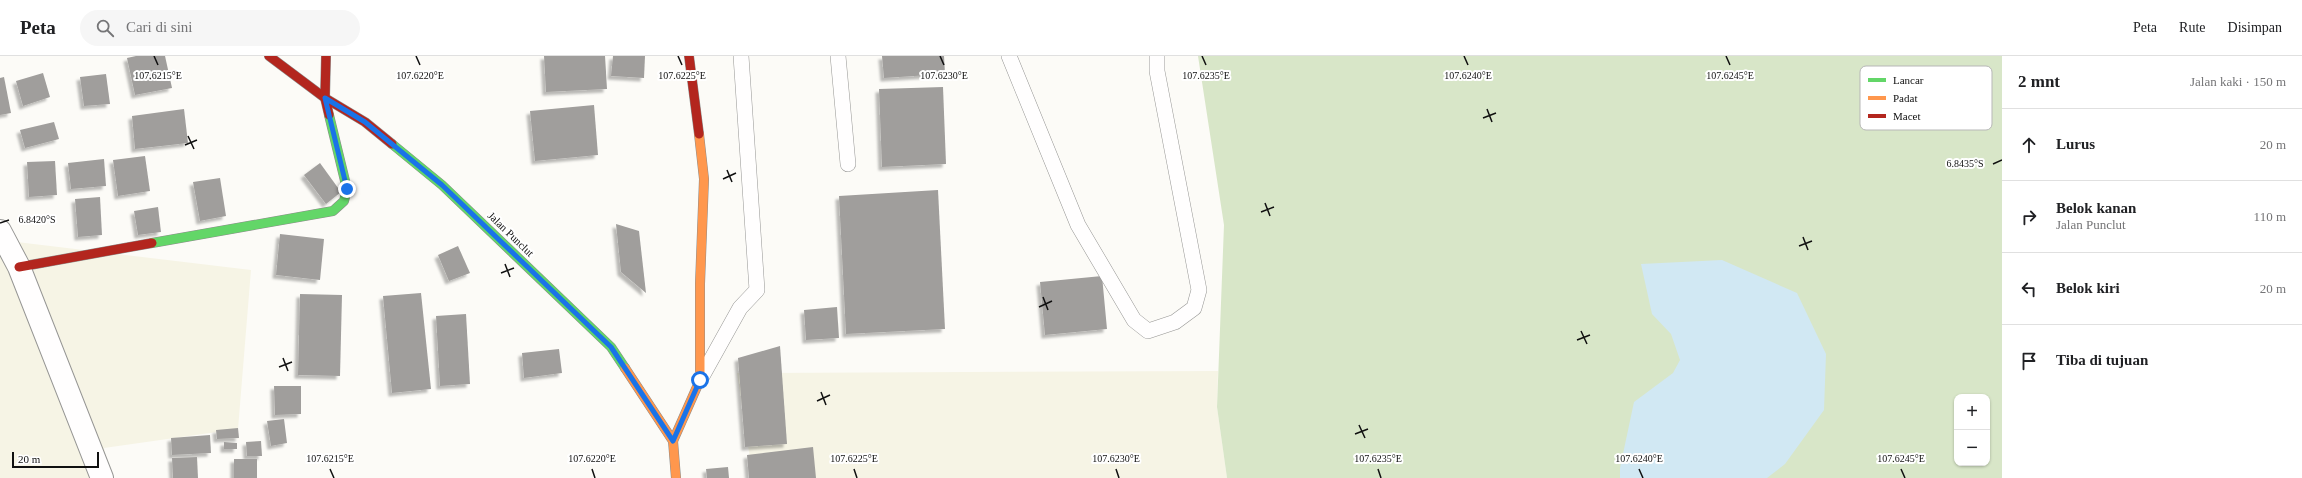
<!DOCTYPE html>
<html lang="id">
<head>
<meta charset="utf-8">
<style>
  body { margin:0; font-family:"Times New Roman",serif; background:#f6f6f6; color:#202124 }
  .controls { position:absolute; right:12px; bottom:12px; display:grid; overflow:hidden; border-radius:8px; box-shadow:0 1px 3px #0004 }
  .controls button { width:36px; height:36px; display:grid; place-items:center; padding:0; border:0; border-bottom:1px solid #e0e0e0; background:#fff; color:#202124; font:20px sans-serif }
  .scale { position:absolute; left:12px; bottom:10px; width:87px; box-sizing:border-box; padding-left:4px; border:2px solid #101010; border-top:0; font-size:11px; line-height:14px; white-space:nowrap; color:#101010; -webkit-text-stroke:3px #fff; paint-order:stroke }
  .stop { position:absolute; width:12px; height:12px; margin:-9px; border:3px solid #1a73e8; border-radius:50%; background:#fff }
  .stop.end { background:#1a73e8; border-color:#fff; box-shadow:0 1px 4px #0008 }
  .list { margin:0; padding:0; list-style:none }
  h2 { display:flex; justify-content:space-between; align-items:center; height:52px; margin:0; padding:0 16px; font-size:17px }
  h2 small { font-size:13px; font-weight:400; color:#757577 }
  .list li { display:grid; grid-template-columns:26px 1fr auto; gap:12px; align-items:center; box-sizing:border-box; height:72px; padding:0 16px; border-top:1px solid #e0e0e0 }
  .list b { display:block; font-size:15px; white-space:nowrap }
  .list p { margin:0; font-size:13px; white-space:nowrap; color:#757577 }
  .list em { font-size:13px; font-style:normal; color:#757577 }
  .icon { flex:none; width:22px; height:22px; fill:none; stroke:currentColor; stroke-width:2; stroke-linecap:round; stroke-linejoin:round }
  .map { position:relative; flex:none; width:2002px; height:422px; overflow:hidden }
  header { display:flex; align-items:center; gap:24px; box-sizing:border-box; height:56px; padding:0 20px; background:#fff; border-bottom:1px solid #e0e0e0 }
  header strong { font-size:19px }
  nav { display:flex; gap:22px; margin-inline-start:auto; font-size:14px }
  .search { width:280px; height:36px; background:#f6f6f6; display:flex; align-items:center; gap:10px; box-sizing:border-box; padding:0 14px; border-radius:22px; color:#757577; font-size:15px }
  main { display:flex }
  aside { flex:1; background:#fff }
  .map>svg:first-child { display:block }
  .farmland { fill:#f6f4e5 }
  .forest { fill:#d8e6c8; fill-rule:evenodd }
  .water { fill:#d1e8f3 }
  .building { fill:#a09e9c; filter:url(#shadow) }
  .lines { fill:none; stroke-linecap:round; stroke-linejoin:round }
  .lane-casing { stroke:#969694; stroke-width:16 }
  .street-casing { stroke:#969694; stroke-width:24 }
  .fast-casing { stroke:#8d8c8b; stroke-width:10 }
  .slow-casing { stroke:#8d8c8b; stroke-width:10 }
  .jam-casing { stroke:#8d8c8b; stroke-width:10 }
  .lane { stroke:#fffefe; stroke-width:15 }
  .street { stroke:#fffefe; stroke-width:22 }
  .fast { stroke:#63d668; stroke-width:9 }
  .slow { stroke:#ff974d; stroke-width:9 }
  .jam { stroke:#b3261e; stroke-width:9 }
  .route { stroke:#1a73e8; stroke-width:5 }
  .ticks { fill:none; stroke:#101010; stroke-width:1.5 }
  .labels { text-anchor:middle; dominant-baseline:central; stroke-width:4; stroke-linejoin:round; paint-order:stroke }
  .street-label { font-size:11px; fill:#101010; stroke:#fff }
  .key { fill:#fff; stroke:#b7b7b7; stroke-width:1 }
  .key-label { font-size:11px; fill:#101010 }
  .ticks-label { font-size:10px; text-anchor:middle; fill:#101010; stroke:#fff; stroke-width:4; stroke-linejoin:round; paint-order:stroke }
</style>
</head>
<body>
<header>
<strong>Peta</strong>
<div class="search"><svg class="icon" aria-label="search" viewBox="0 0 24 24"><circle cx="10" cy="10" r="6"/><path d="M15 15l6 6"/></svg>Cari di sini</div>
<nav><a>Peta</a><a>Rute</a><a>Disimpan</a></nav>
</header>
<main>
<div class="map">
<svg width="2002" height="422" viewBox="0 0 2002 422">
  <defs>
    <filter id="shadow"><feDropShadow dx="-3.5" dy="3.5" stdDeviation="1" flood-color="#0004"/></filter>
  </defs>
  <rect width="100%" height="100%" fill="#fcfbf7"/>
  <g class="farmland">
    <polygon points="0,184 251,214 238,373 104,392 110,422 0,422"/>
    <polygon points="1218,315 1217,351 1227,422 753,422 737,317"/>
  </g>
  <path class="forest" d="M1198,0h804v422h-775l-10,-71 7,-182zM1957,341h30v66h-30z"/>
  <polygon class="water" points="1722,204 1797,237 1826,298 1824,354 1785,408 1767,422 1620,422 1620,412 1634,346 1673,317 1680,304 1671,278 1652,258 1641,208"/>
  <g class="building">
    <polygon points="136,0 165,0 172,32 135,39 127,2"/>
    <polygon points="544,0 605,0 607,33 546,36"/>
    <polygon points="613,0 645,0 644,22 611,20"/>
    <polygon points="882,0 944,0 945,18 884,22"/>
    <polygon points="43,17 50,41 23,50 16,25"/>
    <polygon points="106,18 110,48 84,50 80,21"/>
    <polygon points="4,21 11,57 0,59 0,22"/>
    <polygon points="943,31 946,108 882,111 879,33"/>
    <polygon points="594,49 598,99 535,105 530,55"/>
    <polygon points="184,53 188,87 135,93 132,60"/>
    <polygon points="54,66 59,83 25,92 20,74"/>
    <polygon points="145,100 150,135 118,140 113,104"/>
    <polygon points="104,103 106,130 71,133 68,107"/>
    <polygon points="55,105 57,139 29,141 27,106"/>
    <polygon points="320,107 341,136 326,148 304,119"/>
    <polygon points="220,122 226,160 200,165 193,126"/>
    <polygon points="938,134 945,273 846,278 839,140"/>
    <polygon points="100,141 102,179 78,181 75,143"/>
    <polygon points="158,151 161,176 138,179 134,155"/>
    <polygon points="616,168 639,175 646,237 621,216"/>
    <polygon points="280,178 324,183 320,224 276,219"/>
    <polygon points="458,190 470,217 449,225 438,199"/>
    <polygon points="1102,220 1107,273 1045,279 1040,226"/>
    <polygon points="421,237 431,333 392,337 383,240"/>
    <polygon points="300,238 342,239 340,320 298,319"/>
    <polygon points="837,251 839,282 806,284 804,254"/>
    <polygon points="466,258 470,328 440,330 436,260"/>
    <polygon points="780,290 787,388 745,391 738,302"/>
    <polygon points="559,293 562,317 524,322 522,297"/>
    <polygon points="274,330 301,330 301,358 275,359"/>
    <polygon points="284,363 287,387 271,390 267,365"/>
    <polygon points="238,372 239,382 217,383 216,374"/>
    <polygon points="210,379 211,397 172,399 171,382"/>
    <polygon points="261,385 262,400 247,400 246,386"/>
    <polygon points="224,386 237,387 237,393 224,393"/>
    <polygon points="813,391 816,422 749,422 747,399"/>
    <polygon points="197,401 198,422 173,422 172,402"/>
    <rect x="234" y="403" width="23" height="19"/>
    <polygon points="728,411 729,422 707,422 706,413"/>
  </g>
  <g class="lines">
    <defs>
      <g id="lane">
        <polyline points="838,0 848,108"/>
        <polyline points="1009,0 1078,169 1134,264 1148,275 1175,266 1194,252 1199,234 1157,15 1157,0"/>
        <polyline points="701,322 740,252 757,234 741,0"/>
      </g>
      <polyline id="street" points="0,175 19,211 102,422"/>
      <g id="fast">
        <polyline points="392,88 442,129 611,291 625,312"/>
        <polyline points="152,187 333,155 344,145 347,133 329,59"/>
      </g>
      <g id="slow">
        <polyline points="625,312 673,385 676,422"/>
        <polyline points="673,385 700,324 700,228 704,123 699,78"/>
      </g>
      <g id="jam">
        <polyline points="269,0 325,42 365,66 392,88"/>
        <polyline points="326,0 325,42 329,59"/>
        <polyline points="689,0 699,78"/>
        <polyline points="19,211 152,187"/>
      </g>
    </defs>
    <use href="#lane" class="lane-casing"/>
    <use href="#street" class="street-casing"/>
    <use href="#fast" class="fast-casing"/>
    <use href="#slow" class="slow-casing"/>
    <use href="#jam" class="jam-casing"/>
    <use href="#lane" class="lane"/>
    <use href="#street" class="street"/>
    <use href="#fast" class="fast"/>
    <use href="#slow" class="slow"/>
    <use href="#jam" class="jam"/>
  </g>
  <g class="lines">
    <polyline class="route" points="347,133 325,42 365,66 442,129 611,291 673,385 700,324"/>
  </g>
  <path class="ticks" d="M154,0l4,9M416,0l4,9M678,0l4,9M940,0l4,9M1202,0l4,9M1464,0l4,9M1726,0l4,9M1487,53l5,13M1483,62l13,-5M188,80l6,13M185,89l12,-5M1993,108l9,-4M727,114l5,12M723,123l13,-6M1265,147l5,13M1261,156l13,-5M0,167l9,-3M1803,181l5,13M1799,190l13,-5M505,208l5,13M501,217l13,-5M1043,241l5,13M1039,251l13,-6M1581,275l6,13M1577,284l13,-5M283,302l5,13M279,311l13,-5M821,336l5,13M817,345l13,-6M1359,369l6,13M1355,378l13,-5M330,413l4,9M592,413l3,9M854,413l3,9M1116,413l3,9M1378,413l3,9M1639,413l4,9M1901,413l4,9"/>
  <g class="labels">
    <g class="street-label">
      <text transform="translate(511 178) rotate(44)">Jalan Punclut</text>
    </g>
  </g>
  <rect x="1860" y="10" width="132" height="64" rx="6" class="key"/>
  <rect x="1868" y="22" width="18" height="4" fill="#63d668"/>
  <rect x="1868" y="40" width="18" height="4" fill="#ff974d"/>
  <rect x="1868" y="58" width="18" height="4" fill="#b3261e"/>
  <g class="key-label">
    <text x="1893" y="28">Lancar</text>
    <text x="1893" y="46">Padat</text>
    <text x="1893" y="64">Macet</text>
  </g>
  <g class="ticks-label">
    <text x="158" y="23">107.6215°E</text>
    <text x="420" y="23">107.6220°E</text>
    <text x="682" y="23">107.6225°E</text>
    <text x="944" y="23">107.6230°E</text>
    <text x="1206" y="23">107.6235°E</text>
    <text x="1468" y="23">107.6240°E</text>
    <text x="1730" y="23">107.6245°E</text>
    <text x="1965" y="111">6.8435°S</text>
    <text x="37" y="167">6.8420°S</text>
    <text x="330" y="406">107.6215°E</text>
    <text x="592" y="406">107.6220°E</text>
    <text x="854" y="406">107.6225°E</text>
    <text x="1116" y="406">107.6230°E</text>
    <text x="1378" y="406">107.6235°E</text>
    <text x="1639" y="406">107.6240°E</text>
    <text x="1901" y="406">107.6245°E</text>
  </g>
</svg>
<div class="controls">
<button>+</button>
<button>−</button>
</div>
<div class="scale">20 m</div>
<div class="stop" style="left:700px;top:324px"></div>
<div class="stop end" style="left:347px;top:133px"></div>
</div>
<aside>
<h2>2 mnt<small>Jalan kaki · 150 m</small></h2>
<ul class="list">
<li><svg class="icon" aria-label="ahead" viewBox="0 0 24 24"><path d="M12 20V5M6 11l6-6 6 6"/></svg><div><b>Lurus</b></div><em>20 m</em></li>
<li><svg class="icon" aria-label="right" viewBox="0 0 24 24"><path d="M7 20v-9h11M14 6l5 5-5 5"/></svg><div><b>Belok kanan</b><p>Jalan Punclut</p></div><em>110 m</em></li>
<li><svg class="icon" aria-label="left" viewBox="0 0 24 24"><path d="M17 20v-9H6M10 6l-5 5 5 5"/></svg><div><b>Belok kiri</b></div><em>20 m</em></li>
<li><svg class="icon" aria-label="arrive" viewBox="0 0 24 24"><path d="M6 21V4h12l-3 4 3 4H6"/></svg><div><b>Tiba di tujuan</b></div></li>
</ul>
</aside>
</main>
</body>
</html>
